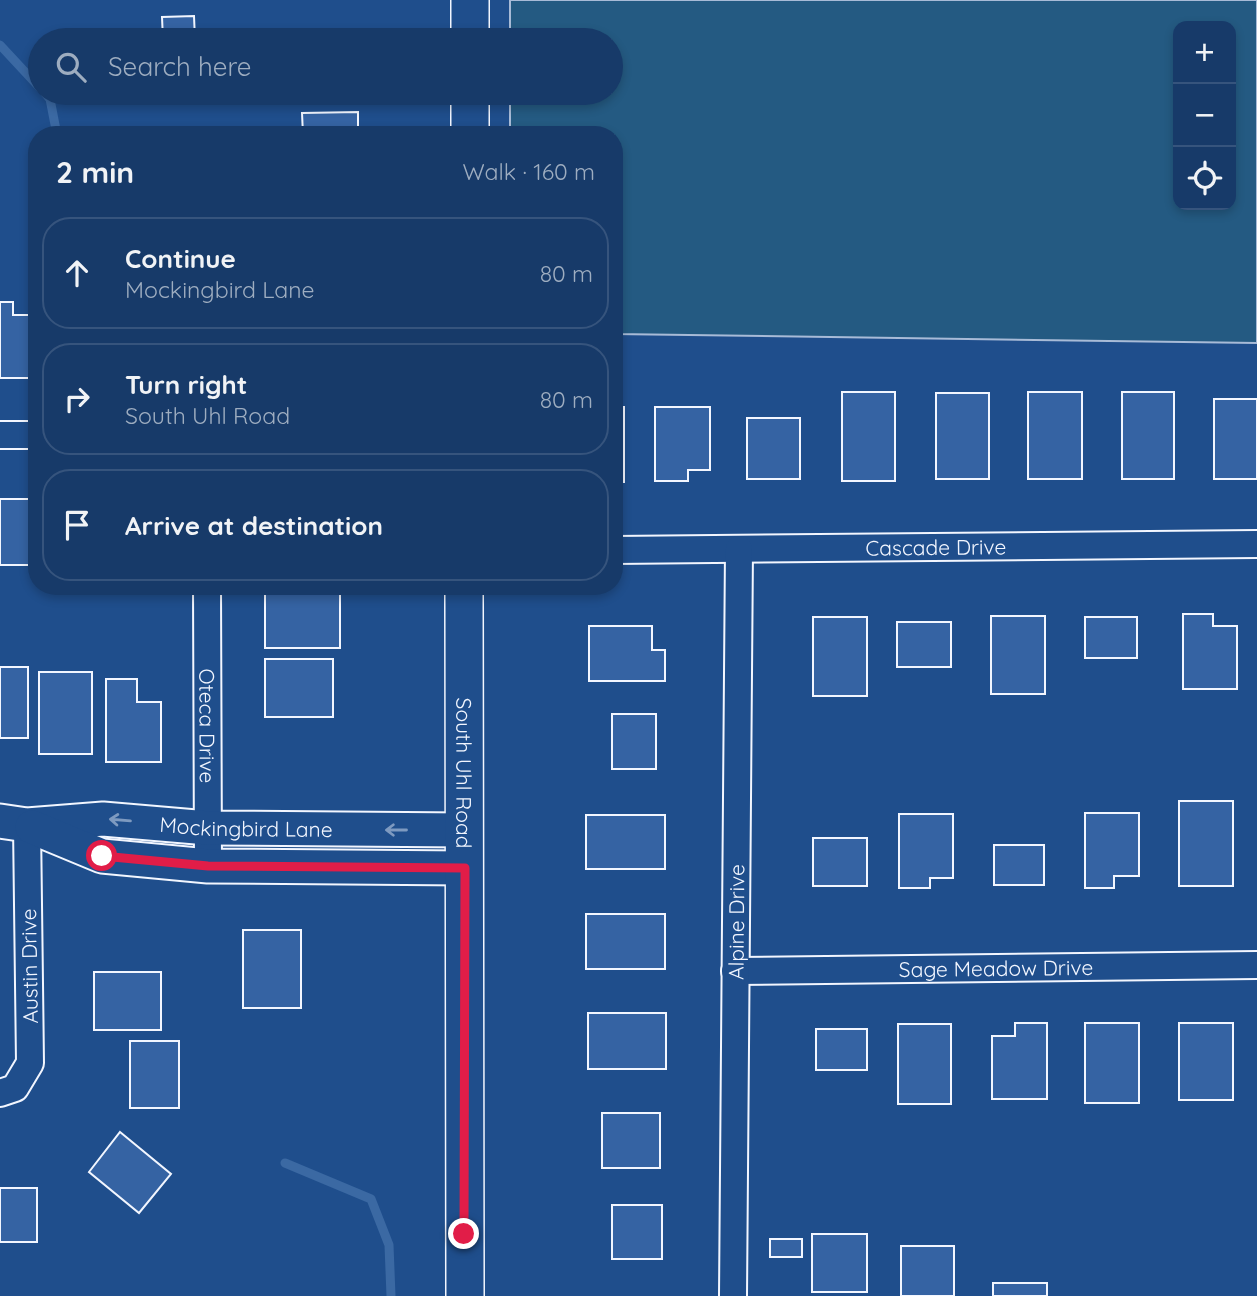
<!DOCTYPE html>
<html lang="en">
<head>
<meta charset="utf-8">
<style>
  body { margin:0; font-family:Quicksand,sans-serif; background:#20416f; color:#f1f3f6 }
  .controls { position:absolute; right:21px; top:21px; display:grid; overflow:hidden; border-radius:14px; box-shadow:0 4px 10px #0003 }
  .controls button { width:63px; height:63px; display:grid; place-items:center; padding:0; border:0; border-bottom:2px solid #36547d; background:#173a69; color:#f1f3f6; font:35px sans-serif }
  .stop { position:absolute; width:21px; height:21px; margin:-16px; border:5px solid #e11d48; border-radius:50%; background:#fff }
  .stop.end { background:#e11d48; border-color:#fff; box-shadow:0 2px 7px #0008 }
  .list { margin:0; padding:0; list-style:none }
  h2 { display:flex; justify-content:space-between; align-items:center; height:91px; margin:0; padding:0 28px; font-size:30px }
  h2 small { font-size:23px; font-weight:400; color:#9eadc0 }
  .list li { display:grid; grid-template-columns:46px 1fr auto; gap:21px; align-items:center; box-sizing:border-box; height:112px; margin:0 14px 14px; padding:0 14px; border:2px solid #36547d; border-radius:28px }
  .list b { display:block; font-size:26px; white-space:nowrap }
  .list p { margin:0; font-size:23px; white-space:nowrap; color:#9eadc0 }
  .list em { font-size:23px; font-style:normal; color:#9eadc0 }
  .icon { flex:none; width:38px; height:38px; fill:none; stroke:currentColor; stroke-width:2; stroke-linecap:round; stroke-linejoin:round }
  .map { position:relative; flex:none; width:1257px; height:1296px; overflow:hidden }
  .search { position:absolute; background:#173a69; box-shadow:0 4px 10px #0003; left:28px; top:28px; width:595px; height:77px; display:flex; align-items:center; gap:18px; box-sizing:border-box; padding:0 24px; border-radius:38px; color:#9eadc0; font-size:26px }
  .panel { position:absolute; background:#173a69; box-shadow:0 4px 10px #0003; left:28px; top:126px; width:595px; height:469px; border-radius:28px }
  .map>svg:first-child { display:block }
  .green { fill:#245a82; stroke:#a8bbd7; stroke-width:2; fill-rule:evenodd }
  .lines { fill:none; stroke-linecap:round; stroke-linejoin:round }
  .stream { stroke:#3b69a3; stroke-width:9 }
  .building { fill:#3563a3; stroke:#f2f6ff; stroke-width:2 }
  .minor-casing { stroke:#f2f6ff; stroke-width:30 }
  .tertiary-casing { stroke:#f2f6ff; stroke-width:37 }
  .secondary-casing { stroke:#f2f6ff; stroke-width:40 }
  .minor { stroke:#1f4e8c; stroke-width:26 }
  .tertiary { stroke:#1f4e8c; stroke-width:33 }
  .secondary { stroke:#1f4e8c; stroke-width:37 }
  .oneway { stroke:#7e9ac0 }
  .route { stroke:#e11d48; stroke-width:9 }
  .labels { text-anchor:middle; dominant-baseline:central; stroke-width:5; stroke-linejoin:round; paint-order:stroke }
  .street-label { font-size:21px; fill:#f2f6ff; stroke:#1f4e8c }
</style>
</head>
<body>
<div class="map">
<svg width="1257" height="1296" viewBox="0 0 1257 1296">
  <rect width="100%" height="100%" fill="#1f4e8c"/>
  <path class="green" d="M510,0h747v343l-643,-9v-199h-104v-42h101v-53h-101zM1178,26h53v179h-53z"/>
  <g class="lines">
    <g class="stream">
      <polyline points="0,45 40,88"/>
      <polyline points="45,93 50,99 57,135"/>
      <polyline points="285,1163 371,1199 389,1245 391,1296"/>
    </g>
  </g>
  <g class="building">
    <polygon points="194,16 195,40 163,40 162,17"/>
    <polygon points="358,112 358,135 303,135 302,113"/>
    <polygon points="0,302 13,302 13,315 37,315 37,378 0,378"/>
    <rect x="842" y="392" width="53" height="89"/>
    <rect x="1028" y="392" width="54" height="87"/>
    <rect x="1122" y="392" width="52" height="87"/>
    <rect x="936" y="393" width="53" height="86"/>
    <rect x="1214" y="399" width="43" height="80"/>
    <rect x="614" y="407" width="10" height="75"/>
    <polygon points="655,407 710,407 710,470 688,470 688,481 655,481"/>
    <rect x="747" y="418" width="53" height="61"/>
    <rect x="0" y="499" width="37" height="66"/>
    <rect x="265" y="586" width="75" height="62"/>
    <polygon points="1183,614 1213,614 1213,626 1237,626 1237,689 1183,689"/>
    <rect x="991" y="616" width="54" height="78"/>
    <rect x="813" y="617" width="54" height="79"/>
    <rect x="1085" y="617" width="52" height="41"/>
    <rect x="897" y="622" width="54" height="45"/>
    <polygon points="589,626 652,626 652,650 665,650 665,681 589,681"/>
    <rect x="265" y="659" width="68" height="58"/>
    <rect x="0" y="667" width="28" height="71"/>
    <rect x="39" y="672" width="53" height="82"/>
    <polygon points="106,679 137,679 137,702 161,702 161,762 106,762"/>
    <rect x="612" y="714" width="44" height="55"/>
    <rect x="1179" y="801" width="54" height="85"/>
    <polygon points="1085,813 1139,813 1139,876 1114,876 1114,888 1085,888"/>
    <polygon points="899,814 953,814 953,878 930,878 930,888 899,888"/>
    <rect x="586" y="815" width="79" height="54"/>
    <rect x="813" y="838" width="54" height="48"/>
    <rect x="994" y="845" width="50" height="40"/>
    <rect x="586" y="914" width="79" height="55"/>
    <rect x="243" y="930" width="58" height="78"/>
    <rect x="94" y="972" width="67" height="58"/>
    <rect x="588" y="1013" width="78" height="56"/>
    <polygon points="1015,1023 1047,1023 1047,1099 992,1099 992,1036 1015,1036"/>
    <rect x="1085" y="1023" width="54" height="80"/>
    <rect x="1179" y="1023" width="54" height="77"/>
    <rect x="898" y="1024" width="53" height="80"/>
    <rect x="816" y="1029" width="51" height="41"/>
    <rect x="130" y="1041" width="49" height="67"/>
    <rect x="602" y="1113" width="58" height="55"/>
    <polygon points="120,1132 171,1174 139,1213 89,1172"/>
    <rect x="0" y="1188" width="37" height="54"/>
    <rect x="612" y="1205" width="50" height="54"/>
    <rect x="812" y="1234" width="55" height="58"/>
    <rect x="770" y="1239" width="32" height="18"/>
    <rect x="901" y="1246" width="53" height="50"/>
    <rect x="993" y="1283" width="54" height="13"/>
  </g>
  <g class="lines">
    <defs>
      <g id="minor">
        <polyline points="0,435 37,435"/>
        <path id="s1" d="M614,550l643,-6"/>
        <path id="s2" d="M207,586l1,280"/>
        <path id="s3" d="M735,971l522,-6"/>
        <polyline points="0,1093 15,1088 30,1063 27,825"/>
        <path id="s4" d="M733,1296l6,-747"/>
      </g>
      <g id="tertiary">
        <path id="s5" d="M0,821l27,4 76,-6 105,9 257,2"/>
        <polyline points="32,827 102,856 208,866 465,868"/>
      </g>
      <g id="secondary">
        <polyline points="470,40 470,0"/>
        <polyline points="470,135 470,93"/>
        <path id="s6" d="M464,586l1,710"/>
      </g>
    </defs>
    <use href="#minor" class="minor-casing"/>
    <use href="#tertiary" class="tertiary-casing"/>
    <use href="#secondary" class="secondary-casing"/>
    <use href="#minor" class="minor"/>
    <use href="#tertiary" class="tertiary"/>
    <use href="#secondary" class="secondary"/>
  </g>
  <defs><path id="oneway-shaft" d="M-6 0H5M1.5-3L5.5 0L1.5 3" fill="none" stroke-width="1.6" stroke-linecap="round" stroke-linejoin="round" transform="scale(1.75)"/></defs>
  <g class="oneway">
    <use href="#oneway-shaft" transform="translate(120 820) rotate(-175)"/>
    <use href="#oneway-shaft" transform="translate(396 830) rotate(-180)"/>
  </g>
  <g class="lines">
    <polyline class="route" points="102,856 208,866 465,868 464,1234"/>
  </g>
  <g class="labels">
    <g class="street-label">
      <text stroke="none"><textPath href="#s1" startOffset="322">Cascade Drive</textPath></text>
      <text stroke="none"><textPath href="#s2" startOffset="140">Oteca Drive</textPath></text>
      <text stroke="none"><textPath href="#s6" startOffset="187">South Uhl Road</textPath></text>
      <text stroke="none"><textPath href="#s5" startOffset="247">Mockingbird Lane</textPath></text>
      <text stroke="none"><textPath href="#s4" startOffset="374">Alpine Drive</textPath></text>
      <text transform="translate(29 966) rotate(-91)">Austin Drive</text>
      <text stroke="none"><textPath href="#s3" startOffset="261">Sage Meadow Drive</textPath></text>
    </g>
  </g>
</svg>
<div class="controls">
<button>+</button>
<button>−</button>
<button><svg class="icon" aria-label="locate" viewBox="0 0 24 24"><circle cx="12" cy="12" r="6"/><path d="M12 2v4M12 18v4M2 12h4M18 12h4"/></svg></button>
</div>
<div class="stop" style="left:102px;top:856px"></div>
<div class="stop end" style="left:464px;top:1234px"></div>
<div class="search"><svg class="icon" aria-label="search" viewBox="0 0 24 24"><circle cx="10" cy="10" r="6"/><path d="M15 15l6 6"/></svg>Search here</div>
<section class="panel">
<h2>2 min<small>Walk · 160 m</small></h2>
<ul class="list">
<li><svg class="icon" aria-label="ahead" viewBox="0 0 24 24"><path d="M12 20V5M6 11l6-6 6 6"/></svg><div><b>Continue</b><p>Mockingbird Lane</p></div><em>80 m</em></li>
<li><svg class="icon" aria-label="right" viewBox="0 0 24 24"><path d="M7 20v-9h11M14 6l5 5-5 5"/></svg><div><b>Turn right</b><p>South Uhl Road</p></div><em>80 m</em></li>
<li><svg class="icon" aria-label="arrive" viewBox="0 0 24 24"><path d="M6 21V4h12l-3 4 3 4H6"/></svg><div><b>Arrive at destination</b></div></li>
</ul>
</section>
</div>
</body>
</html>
